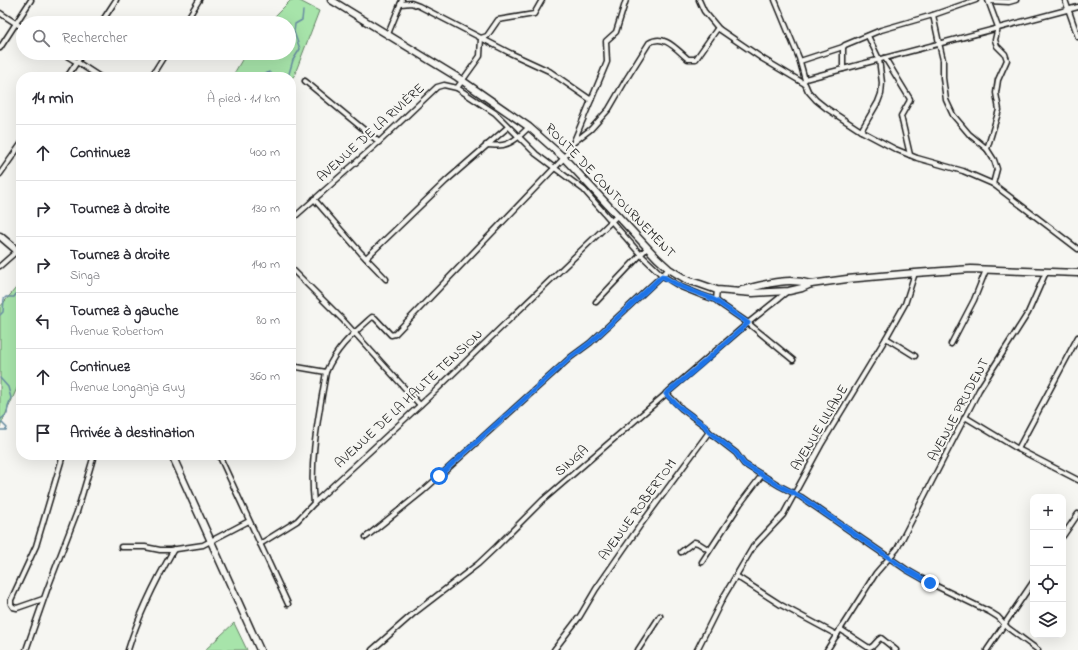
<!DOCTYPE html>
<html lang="fr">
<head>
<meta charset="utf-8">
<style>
  body { margin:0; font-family:"Indie Flower",sans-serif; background:#f7f7f7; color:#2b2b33 }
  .controls { position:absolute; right:12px; bottom:12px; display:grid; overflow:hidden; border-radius:8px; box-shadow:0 4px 16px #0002 }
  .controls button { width:36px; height:36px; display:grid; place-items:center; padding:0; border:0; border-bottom:1px solid #e1e1e2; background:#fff; color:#2b2b33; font:20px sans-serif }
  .stop { position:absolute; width:12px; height:12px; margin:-9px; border:3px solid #1a73e8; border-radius:50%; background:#fff }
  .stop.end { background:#1a73e8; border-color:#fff; box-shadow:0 1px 4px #0008 }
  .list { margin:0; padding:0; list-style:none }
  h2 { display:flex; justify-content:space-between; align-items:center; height:52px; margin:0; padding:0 16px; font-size:17px }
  h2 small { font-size:13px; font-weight:400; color:#7c7c81 }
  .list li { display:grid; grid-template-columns:26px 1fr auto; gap:12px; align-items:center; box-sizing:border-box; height:56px; padding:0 16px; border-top:1px solid #e1e1e2 }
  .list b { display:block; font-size:15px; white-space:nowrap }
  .list p { margin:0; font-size:13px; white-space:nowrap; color:#7c7c81 }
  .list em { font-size:13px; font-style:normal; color:#7c7c81 }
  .icon { flex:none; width:22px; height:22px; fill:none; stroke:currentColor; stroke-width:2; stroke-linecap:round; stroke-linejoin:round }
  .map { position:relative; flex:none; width:1078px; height:650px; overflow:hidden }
  .search { position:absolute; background:#fff; box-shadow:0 4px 16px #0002; left:16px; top:16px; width:280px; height:44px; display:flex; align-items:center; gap:10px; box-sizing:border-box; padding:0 14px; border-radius:22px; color:#7c7c81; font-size:15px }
  .panel { position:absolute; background:#fff; box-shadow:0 4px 16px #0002; left:16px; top:72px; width:280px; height:388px; border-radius:16px }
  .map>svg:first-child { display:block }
  .green { fill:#a7e4aa; stroke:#628063 }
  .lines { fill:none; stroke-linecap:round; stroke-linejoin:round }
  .stream { stroke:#688da2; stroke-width:1.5 }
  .street-casing { stroke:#1c1c1c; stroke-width:7 }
  .secondary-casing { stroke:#1c1c1c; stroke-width:9 }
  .street { stroke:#f6f6f2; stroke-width:4 }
  .secondary { stroke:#f6f6f2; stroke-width:6 }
  .route { stroke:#1a73e8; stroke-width:5 }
  .labels { text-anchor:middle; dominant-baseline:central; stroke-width:4; stroke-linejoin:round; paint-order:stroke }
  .street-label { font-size:14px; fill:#1c1c1c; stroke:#f6f6f2 }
</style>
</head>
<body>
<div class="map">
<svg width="1078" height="650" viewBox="0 0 1078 650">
  <rect width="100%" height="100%" fill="#f6f6f2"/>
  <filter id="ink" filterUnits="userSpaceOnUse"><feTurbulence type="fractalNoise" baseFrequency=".025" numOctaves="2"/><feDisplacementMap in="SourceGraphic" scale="8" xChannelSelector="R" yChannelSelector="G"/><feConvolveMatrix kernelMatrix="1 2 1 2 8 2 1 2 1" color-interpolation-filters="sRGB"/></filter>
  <g filter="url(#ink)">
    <g class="green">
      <polygon points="291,0 298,0 319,11 294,76 291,79 291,77 232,77 246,53 289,53 289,23 268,23"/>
      <polygon points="21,282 21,379 0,427 0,307"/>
      <polygon points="234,623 247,650 205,650"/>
    </g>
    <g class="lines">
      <g class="stream">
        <polyline points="261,77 269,72 274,77"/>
        <polyline points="288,77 293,60 300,49 294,32 295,24 302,20 303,11"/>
        <polyline points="0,315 3,312 4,299 6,297 14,297 21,287"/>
        <polyline points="0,378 8,387 11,398 8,406 7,414 1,419 0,421 7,428 6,430 0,430"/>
      </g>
      <defs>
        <g id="street">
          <polyline points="699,0 704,11 719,29"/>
          <polyline points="775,0 799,58 805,80"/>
          <polyline points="1065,0 1078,37"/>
          <polyline points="989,1 1009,2 1016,0"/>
          <polyline points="401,4 411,3 419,6 510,53 549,71 591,100"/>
          <polyline points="0,13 23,28"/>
          <polyline points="933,15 939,43 943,60 943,78 946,100 953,115 969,134 987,149 994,160 997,169 993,184"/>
          <polyline points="101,23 116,0"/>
          <polyline points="185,23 199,0"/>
          <polyline points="388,34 402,0"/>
          <polyline points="0,48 31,0"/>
          <polyline points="62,53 77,62 67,77"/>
          <polyline points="83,53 77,62 100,77"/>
          <polyline points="885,58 910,99 909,102 901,116 910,155"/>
          <polyline points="800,61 843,47"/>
          <polyline points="843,69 843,47 845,45 881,30 933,15 976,0"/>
          <polyline points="151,77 166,53"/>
          <polyline points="805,79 1078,7"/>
          <polyline points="305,81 379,142"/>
          <polyline points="457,88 495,113 536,154 584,190 641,255 663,276 681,287 701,295 716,300"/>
          <polyline points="861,131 878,102 881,94 882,83 879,59 868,36"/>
          <polyline points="574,141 607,62 606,41 616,32 626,0"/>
          <path d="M486,145c5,0 12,1 17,0 10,-2 19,-11 26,-18"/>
          <polyline points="987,149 999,110 996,93 998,80 1007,60 1005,54 997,46 995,40 998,27 988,0"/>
          <polyline points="0,174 21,144"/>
          <polyline points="314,199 361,253 386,279"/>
          <polyline points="291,220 379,142 437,87 444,85 457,88 480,56 481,38 487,36 498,20 534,14 542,0"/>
          <polyline points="366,258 446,181 508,127"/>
          <polyline points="0,266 17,251"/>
          <polyline points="291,268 342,319 420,405"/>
          <polyline points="717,290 716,300 719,303 748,323 793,360"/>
          <polyline points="596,302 647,248"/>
          <polyline points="886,338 915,356"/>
          <polyline points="951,344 974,300 986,270"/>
          <polyline points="291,366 326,372"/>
          <polyline points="965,417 1018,449 1078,480"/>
          <polyline points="709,432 736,453 744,464 780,486 801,497 907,570 930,583 990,612 998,617 1008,628 1038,650"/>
          <polyline points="1018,449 1078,337"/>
          <polyline points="219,455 288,604"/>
          <path d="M314,503c-5,-44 5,-88 12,-131 11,-25 26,-37 46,-55l3,1 16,17 4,-1 169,-176 9,-15 18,-14 18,-20 18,-31 22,-35c15,-10 28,7 39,16h8l21,-30h2l44,30 42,25 3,7 8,9 10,8 35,23 34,18 22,9 46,13 30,13 85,65"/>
          <polyline points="1063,536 1078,514"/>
          <polyline points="366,537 423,491 571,357 590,343 669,269"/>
          <polyline points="260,544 297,521 314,503 431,395 618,215"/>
          <polyline points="121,547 145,547 160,550 170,550 203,545 249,521"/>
          <polyline points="681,552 694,542 698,543 709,550"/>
          <polyline points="702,562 740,504 762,475"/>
          <polyline points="736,576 781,605 837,635"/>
          <polyline points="43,599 17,608 13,607 11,604 11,600 36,546 63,455"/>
          <path d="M840,629l29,19c6,-1 7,-8 12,-10l15,12"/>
          <polyline points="26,650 47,590 77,512 94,455"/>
          <path d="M128,650c11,-36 27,-68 46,-101"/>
          <polyline points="372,650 413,614 478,564 496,547 543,500 748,323 788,291"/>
          <polyline points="554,650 580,616 596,589 639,527 709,432 705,426 682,409 666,393"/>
          <polyline points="638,650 660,616"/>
          <polyline points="697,650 724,596 753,547 783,515 821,445 886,338 905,304 915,273"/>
          <polyline points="827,650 876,573 897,549 979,390 1028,313 1046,272"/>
          <polyline points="987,650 1033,582"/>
        </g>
        <g id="secondary">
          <polyline points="331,0 457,77 529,127 564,158 657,258 669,269 687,280 700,284 717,290 753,293 789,291 802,288 811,284 847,279 915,273 971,269 1078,273"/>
          <polyline points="0,236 21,254"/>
          <path d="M742,290c24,-6 45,-13 69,-6"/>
          <polyline points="172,455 260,650"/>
        </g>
      </defs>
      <use href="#street" class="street-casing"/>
      <use href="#secondary" class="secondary-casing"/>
      <use href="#street" class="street"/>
      <use href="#secondary" class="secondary"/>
    </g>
  </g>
  <g class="lines" filter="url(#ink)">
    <path class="route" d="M439,476l132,-119 19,-14 72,-67c7,4 13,8 20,11 8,4 33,11 37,16l29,20 -45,40 -37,31 11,11 28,21 4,6 27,21 8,11 36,22 21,11 106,73 23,13"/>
  </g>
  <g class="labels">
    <g class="street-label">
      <text transform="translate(371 133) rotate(-42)">AVENUE DE LA RIVIÈRE</text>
      <text transform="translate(610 191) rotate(46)">ROUTE DE CONTOURNEMENT</text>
      <text transform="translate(409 399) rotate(-43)">AVENUE DE LA HAUTE TENSION</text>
      <text transform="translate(959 410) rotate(-62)">AVENUE PRUDENT</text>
      <text transform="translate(820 428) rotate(-59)">AVENUE LILIANE</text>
      <text transform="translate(572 461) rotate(-41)">SINGA</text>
      <text transform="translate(638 510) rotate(-54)">AVENUE ROBERTOM</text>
    </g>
  </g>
</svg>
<div class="controls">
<button>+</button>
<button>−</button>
<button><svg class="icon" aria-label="locate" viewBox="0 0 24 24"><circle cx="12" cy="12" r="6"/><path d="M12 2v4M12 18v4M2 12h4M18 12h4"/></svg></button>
<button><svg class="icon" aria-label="layers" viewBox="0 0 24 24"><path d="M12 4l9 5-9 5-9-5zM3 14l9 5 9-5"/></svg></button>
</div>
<div class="stop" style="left:439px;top:476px"></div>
<div class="stop end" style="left:930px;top:583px"></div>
<div class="search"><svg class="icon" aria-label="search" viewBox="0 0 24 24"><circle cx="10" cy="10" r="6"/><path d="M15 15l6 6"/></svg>Rechercher</div>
<section class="panel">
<h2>14 min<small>À pied · 1.1 km</small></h2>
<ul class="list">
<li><svg class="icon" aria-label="ahead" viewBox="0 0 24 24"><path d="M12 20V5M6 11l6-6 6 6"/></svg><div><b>Continuez</b></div><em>400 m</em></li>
<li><svg class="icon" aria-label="right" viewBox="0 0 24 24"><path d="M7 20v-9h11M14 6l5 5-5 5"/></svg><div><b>Tournez à droite</b></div><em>130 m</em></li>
<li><svg class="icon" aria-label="right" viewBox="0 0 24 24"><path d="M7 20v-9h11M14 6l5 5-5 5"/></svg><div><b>Tournez à droite</b><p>Singa</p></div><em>140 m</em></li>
<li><svg class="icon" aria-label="left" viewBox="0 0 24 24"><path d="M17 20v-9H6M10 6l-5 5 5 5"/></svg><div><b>Tournez à gauche</b><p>Avenue Robertom</p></div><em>80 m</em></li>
<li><svg class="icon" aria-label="ahead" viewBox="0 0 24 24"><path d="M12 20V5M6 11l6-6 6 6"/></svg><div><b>Continuez</b><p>Avenue Longanja Guy</p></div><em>360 m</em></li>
<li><svg class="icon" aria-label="arrive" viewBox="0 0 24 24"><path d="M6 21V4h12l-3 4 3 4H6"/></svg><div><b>Arrivée à destination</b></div></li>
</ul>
</section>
</div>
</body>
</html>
